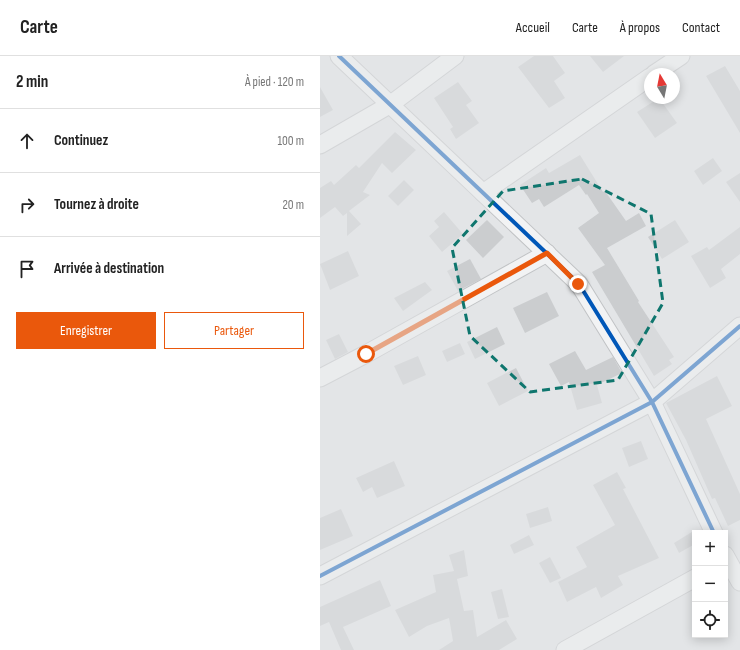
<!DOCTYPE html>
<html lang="fr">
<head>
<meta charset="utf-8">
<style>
  body { margin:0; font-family:"Sofia Sans Condensed",sans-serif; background:#f2f2f2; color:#222 }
  .controls { position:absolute; right:12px; bottom:12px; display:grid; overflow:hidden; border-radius:0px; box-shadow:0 2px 10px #0003 }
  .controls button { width:36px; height:36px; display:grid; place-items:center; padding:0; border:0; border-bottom:1px solid #e0e0e0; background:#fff; color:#222; font:20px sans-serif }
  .compass { position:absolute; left:324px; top:12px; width:36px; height:36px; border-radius:50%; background:#fff; box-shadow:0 2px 10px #0003; rotate:350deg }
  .stop { position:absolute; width:12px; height:12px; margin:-9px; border:3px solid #ea580c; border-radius:50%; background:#fff }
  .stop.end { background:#ea580c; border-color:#fff; box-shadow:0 1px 4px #0008 }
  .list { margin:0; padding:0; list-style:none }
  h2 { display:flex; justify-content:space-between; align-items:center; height:52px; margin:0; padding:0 16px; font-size:17px }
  h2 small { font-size:13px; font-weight:400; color:#767676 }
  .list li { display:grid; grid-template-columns:26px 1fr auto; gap:12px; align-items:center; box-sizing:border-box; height:64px; padding:0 16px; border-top:1px solid #e0e0e0 }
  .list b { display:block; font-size:15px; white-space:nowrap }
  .list em { font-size:13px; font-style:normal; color:#767676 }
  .actions { display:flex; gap:8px; padding:12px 16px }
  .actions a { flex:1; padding:9px 0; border:1px solid #ea580c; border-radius:0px; text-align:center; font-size:14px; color:#ea580c }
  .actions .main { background:#ea580c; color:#fff }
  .icon { flex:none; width:22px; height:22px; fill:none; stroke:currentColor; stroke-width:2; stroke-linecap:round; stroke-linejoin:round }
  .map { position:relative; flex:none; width:420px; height:594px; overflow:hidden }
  header { display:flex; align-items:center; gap:24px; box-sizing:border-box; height:56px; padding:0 20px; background:#fff; border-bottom:1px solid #e0e0e0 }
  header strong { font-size:19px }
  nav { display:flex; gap:22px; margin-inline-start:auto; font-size:14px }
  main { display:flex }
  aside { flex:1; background:#fff }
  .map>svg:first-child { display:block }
  .building { fill:#cbcdcf }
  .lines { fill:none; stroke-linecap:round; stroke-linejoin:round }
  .minor-casing { stroke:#c1c3c5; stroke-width:19 }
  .minor { stroke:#f2f3f4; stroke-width:17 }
  .cycleway-casing { stroke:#f1f3f6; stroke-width:6 }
  .cycleway { stroke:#0057b8; stroke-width:4 }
  .route { stroke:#ea580c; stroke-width:5 }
  .marked { fill:none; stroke:#0f766e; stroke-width:3; stroke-dasharray:8 5; stroke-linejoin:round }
</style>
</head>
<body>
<header>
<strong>Carte</strong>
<nav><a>Accueil</a><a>Carte</a><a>À propos</a><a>Contact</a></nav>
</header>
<main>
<aside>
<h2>2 min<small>À pied · 120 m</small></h2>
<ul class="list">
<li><svg class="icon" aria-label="ahead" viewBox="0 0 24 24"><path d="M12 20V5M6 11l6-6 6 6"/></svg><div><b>Continuez</b></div><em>100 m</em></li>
<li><svg class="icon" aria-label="right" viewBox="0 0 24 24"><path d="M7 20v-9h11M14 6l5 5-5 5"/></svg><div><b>Tournez à droite</b></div><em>20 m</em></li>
<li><svg class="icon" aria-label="arrive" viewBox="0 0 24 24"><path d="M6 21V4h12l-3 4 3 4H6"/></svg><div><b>Arrivée à destination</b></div></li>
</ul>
<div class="actions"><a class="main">Enregistrer</a><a>Partager</a></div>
</aside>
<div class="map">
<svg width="420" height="594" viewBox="0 0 420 594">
  <rect width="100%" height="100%" fill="#e3e5e7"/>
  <g class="building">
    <polygon points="214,0 233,0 245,17 234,25 245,42 229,52 198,11"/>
    <polygon points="270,0 304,0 283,16"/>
    <polygon points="405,10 420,35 420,77 386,20"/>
    <polygon points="138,26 152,45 146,49 159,67 136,83 130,73 133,71 114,42"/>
    <polygon points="0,31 13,54 0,61"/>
    <polygon points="339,42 357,67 335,82 317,56"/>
    <polygon points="75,76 96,94 72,117 62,107 43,136 50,139 29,155 41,168 27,180 27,157 23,160 15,151 0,162 0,132 11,125 14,129 36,109 39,112"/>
    <polygon points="260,99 283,136 285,135 306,165 319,157 326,170 287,192 319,245 318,246 354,301 349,304 352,308 334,320 272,216 285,209 258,172 279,157 267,138 266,139 259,129 224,151 219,143 212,147 200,129 226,112 229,117"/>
    <polygon points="393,102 402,115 383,129 374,115"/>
    <polygon points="420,117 420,146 406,126"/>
    <polygon points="84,124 94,134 78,150 68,140"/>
    <polygon points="124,156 143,178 122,196 109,180 119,171 114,165"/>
    <polygon points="167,164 184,181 163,202 146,184"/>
    <polygon points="355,164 369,186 342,203 328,181"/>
    <polygon points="420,171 420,198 401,213 406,222 390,232 371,200 387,191 389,194"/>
    <polygon points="28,195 39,220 10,234 0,208"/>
    <polygon points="150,203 161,223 138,235 127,215"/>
    <polygon points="105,226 112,234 83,255 74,242"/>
    <polygon points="227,236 239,260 205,277 193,252"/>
    <polygon points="177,271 185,288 155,303 147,286"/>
    <polygon points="19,278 28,296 15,303 6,284"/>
    <polygon points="140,287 145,298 127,306 122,295"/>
    <polygon points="255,295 266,314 293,301 302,317 277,329 282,347 257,354 249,326 241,330 229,308"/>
    <polygon points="98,300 106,319 83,329 74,310"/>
    <polygon points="196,312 208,335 179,350 167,327"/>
    <polygon points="397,320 412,350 386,363 420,438 420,464 408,470 395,442 392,443 366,384 346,347"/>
    <polygon points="321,385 328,403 309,411 302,392"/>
    <polygon points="74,405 85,430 57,442 52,431 43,436 36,422"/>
    <polygon points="297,416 306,432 303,433 339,502 298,520 303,529 281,542 276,531 247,546 238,526 267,511 256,491 295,469 273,429"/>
    <polygon points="228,451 232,465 210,472 206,458"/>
    <polygon points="21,453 33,480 0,494 0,462"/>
    <polygon points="375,474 375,488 359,497 354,487"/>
    <polygon points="209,479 214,489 194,498 190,489"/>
    <polygon points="144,494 148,520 137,523 144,555 153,554 157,581 186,564 197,583 179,594 119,594 133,585 129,562 107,570 89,581 75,554 116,536 113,519 134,515 129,499"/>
    <polygon points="230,501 241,522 230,527 219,507"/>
    <polygon points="60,524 71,550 23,571 34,594 21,594 9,566 0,570 0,551"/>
    <polygon points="182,533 189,561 178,563 171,536"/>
  </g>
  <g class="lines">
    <defs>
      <g id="minor">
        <polyline points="19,0 259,228 332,346 394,477"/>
        <polyline points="334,18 361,0"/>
        <polyline points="0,89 71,48 135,0"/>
        <polyline points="163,137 330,21"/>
        <polyline points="0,322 46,298 227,197"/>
        <polyline points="405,499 420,526"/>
        <polyline points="0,520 332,346 420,270"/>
        <polyline points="245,594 375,522"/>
      </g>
    </defs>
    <use href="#minor" class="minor-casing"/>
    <use href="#minor" class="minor"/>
    <defs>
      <g id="cycleway">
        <polyline points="19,0 259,228 332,346 394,477"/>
        <polyline points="0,520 332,346 420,270"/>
      </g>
    </defs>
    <use href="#cycleway" class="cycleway-casing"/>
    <use href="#cycleway" class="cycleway"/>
  </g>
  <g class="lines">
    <polyline class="route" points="46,298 227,197 258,228"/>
  </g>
  <path d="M0 0H420V594H0ZM262,123l69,35 12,89 -45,77 -88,12 -60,-56 -18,-88 51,-57z" fill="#e3e5e7" fill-opacity=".55" fill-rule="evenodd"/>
  <path class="marked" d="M262,123l69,35 12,89 -45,77 -88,12 -60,-56 -18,-88 51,-57z"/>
</svg>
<div class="controls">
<button>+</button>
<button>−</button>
<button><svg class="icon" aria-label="locate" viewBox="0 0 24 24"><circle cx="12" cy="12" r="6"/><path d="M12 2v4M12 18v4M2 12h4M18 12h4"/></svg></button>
</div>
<svg class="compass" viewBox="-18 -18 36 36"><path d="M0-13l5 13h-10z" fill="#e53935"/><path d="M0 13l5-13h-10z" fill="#767676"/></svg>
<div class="stop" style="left:46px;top:298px"></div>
<div class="stop end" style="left:258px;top:228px"></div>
</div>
</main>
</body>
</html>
